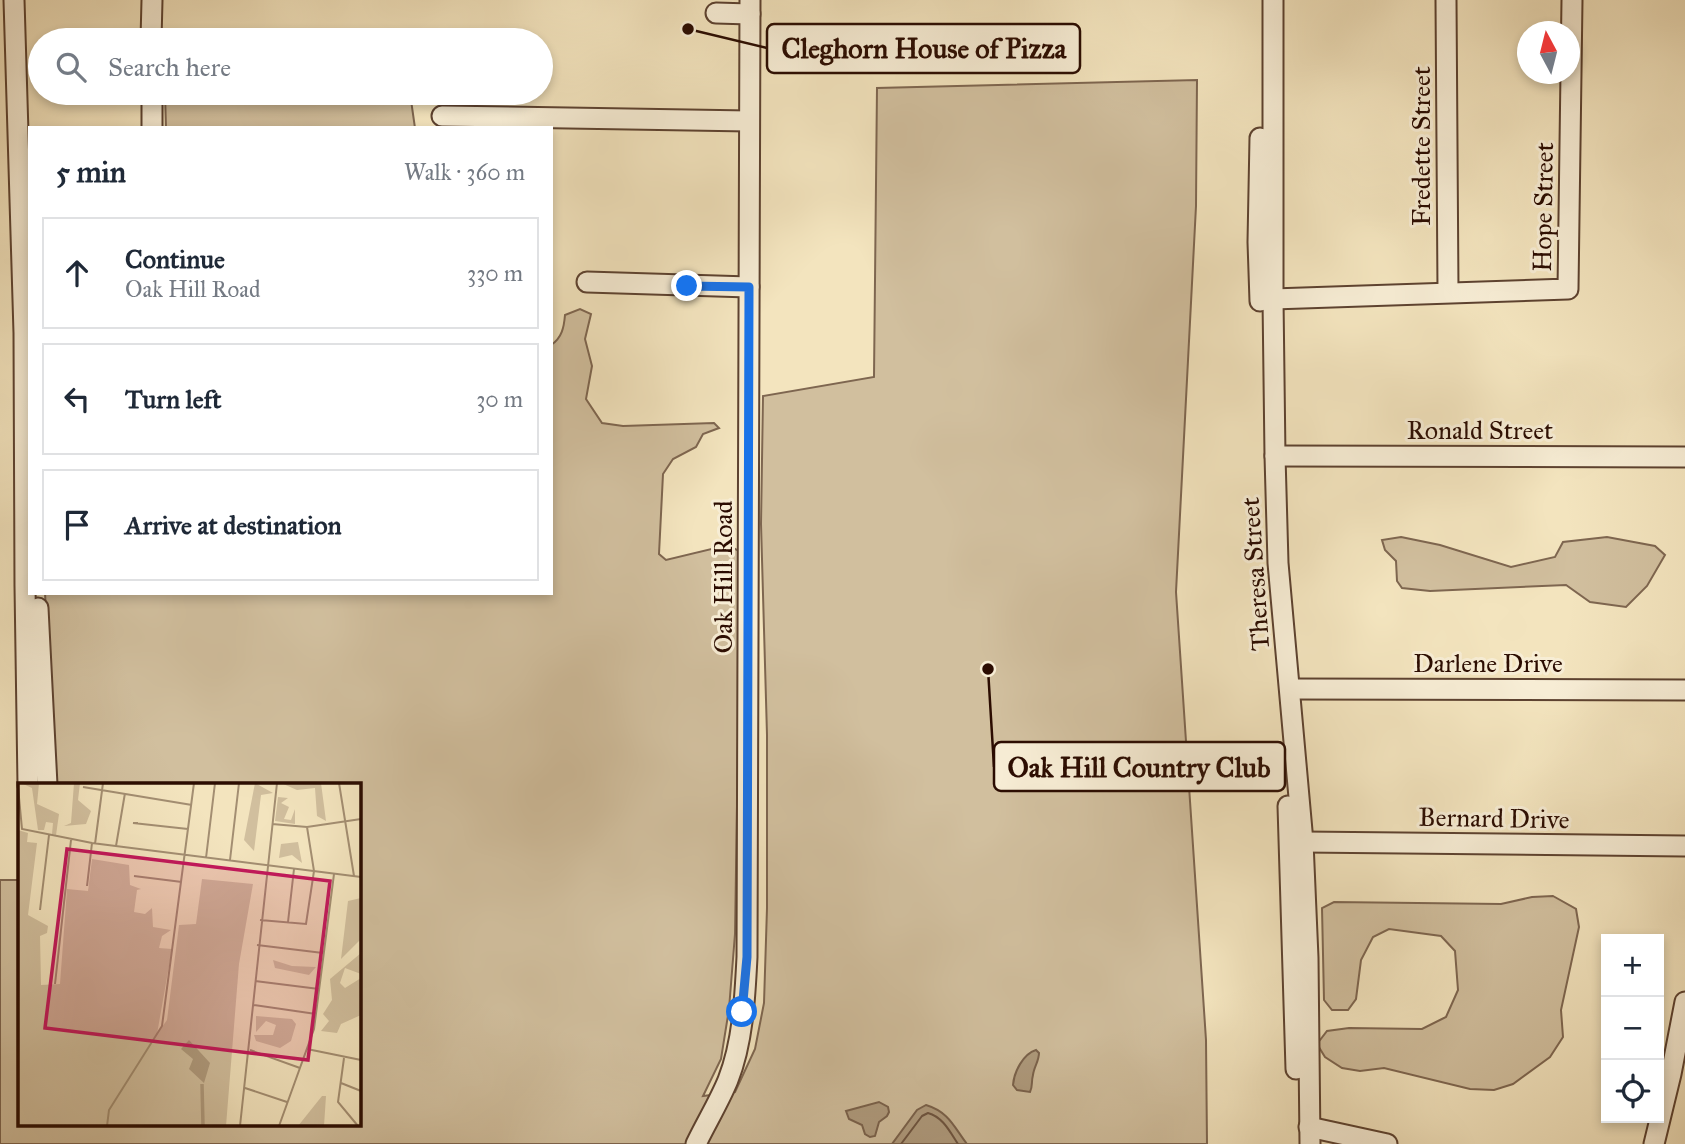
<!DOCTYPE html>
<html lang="en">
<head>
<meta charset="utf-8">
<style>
  body { margin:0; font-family:"IM FELL Great Primer",serif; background:#f2f2f3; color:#1f2937 }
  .controls { position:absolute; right:21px; bottom:21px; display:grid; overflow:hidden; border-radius:0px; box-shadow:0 4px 10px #0003 }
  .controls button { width:63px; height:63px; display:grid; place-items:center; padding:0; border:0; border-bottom:2px solid #e0e1e3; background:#fff; color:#1f2937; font:35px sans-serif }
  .compass { position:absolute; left:1517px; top:21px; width:63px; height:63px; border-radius:50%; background:#fff; box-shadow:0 4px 10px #0003; rotate:353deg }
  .stop { position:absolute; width:21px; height:21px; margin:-16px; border:5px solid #1a73e8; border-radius:50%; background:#fff }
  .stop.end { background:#1a73e8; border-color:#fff; box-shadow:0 2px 7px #0008 }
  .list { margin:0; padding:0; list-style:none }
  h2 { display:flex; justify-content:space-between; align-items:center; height:91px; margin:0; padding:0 28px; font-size:30px }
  h2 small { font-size:23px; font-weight:400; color:#747a83 }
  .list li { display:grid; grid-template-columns:46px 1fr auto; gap:21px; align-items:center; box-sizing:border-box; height:112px; margin:0 14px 14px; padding:0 14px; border:2px solid #e0e1e3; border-radius:0px }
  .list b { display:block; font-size:26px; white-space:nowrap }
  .list p { margin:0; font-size:23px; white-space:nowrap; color:#747a83 }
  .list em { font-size:23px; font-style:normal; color:#747a83 }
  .icon { flex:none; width:38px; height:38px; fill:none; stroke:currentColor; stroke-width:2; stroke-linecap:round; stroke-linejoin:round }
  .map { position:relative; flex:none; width:1685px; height:1144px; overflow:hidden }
  .search { position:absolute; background:#fff; box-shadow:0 4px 10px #0003; left:28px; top:28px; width:525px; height:77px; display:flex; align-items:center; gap:18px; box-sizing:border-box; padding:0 24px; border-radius:38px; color:#747a83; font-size:26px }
  .panel { position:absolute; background:#fff; box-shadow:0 4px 10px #0003; left:28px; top:126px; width:525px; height:469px; border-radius:0px }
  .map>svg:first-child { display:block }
  .green { fill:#d1bf9e; stroke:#7e6650; stroke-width:2 }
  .water { fill:#af9b7e; stroke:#7a624c; stroke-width:2 }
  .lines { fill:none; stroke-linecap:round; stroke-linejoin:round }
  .shore { stroke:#6d5440; stroke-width:2 }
  .minor-casing { stroke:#5d4230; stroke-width:23 }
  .minor { stroke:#f7edd5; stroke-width:19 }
  .route { stroke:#1a73e8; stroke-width:9 }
  .labels { text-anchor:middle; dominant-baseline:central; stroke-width:6; stroke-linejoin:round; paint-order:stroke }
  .street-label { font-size:26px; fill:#2b0c01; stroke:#f7edd5 }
  .inset-river { fill:none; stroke:#af9b7e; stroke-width:3.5 }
  .inset-road { fill:none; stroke:#a38e72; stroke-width:2 }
  .view { fill:#c2185b; fill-opacity:0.15; stroke:#c2185b; stroke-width:3.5 }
  .inset-edge { fill:none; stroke:#2b0c01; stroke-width:3.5 }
  .leader { fill:none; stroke:#2b0c01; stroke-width:2.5 }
  .callout-dot { fill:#2b0c01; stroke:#f7edd5; stroke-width:2.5 }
  .callout { fill:#f7edd5; stroke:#2b0c01; stroke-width:2.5 }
  .callout-label { font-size:28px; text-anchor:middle; font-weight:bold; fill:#2b0c01 }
</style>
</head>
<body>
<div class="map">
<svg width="1685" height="1144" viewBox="0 0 1685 1144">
  <rect width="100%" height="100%" fill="#f3e4be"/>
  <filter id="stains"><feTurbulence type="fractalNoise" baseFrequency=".00286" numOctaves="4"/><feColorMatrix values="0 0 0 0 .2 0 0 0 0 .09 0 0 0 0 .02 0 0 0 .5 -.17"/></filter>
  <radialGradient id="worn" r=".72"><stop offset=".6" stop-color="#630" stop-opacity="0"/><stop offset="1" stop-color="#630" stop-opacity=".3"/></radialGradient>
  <g class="green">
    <path d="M1197,80l-1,126 -20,386 30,448 1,104h-1207v-264h19v245h340v-340h-303l-11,-192h506v-248c11,-7 13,-18 14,-30l15,-6 11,5 -6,25 7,27 -6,33 16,24 21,3 91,-3 5,5 -16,6 -7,13 -23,12 -10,15 -4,80 7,6 62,-15 13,7 -6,382 -6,75 -8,50 -18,37 32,-4 20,-43 9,-46 3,-95v-173l-6,-211 2,-128 111,-19 3,-289z"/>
    <polygon points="165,93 410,93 415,128 166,128"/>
    <polygon points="1401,537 1440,545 1511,567 1555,557 1563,542 1607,537 1655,546 1665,555 1647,586 1626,607 1590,602 1566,585 1430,591 1402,588 1397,581 1396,561 1385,550 1382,540"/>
    <polygon points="1553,896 1576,909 1579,927 1561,1010 1563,1037 1550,1057 1513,1084 1494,1090 1470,1089 1384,1068 1360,1071 1342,1068 1325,1057 1317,1044 1327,1031 1349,1028 1422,1029 1446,1017 1458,990 1455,951 1441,936 1389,929 1373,937 1361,960 1356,999 1348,1010 1332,1010 1324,1000 1322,908 1334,902 1501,904 1532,897"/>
  </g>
  <g class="water">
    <path d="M1036,1050l3,3c0,8 -5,14 -6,22 -2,7 0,11 -3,17l-13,-2 -4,-5c1,-13 10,-31 23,-35z"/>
    <polygon points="879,1102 888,1107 889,1112 887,1116 879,1122 875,1136 870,1137 865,1134 862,1125 849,1119 846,1111"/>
    <path d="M926,1105c23,7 28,22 41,39h-75l25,-34z"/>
  </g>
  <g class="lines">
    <path class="shore" d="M901,1144l21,-28 6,-3c15,4 22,19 30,31"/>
    <defs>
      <g id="minor">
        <polyline points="14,0 24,333 25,586 28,785"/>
        <polyline points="1273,0 1273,299 1275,456 1278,563 1303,842 1308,958 1310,1144"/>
        <polyline points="1446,0 1448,291"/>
        <polyline points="716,13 750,14"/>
        <polyline points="151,40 152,0"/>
        <polyline points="152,93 152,128"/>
        <polyline points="442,116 749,121"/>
        <polyline points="1260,138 1258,242 1260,301"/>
        <polyline points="587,282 749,287"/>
        <polyline points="1273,299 1568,289 1572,0"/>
        <polyline points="1275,456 1685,457"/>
        <polyline points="38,608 47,785"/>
        <polyline points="1290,689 1685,690"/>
        <polyline points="1288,806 1296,1069"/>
        <polyline points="1303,842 1685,846"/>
        <polyline points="1309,1127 1387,1144"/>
        <path d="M696,1144c10,-21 23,-42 32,-64 15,-38 17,-83 19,-123l3,-957"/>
        <polyline points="1654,1144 1671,1074 1685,1002"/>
      </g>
    </defs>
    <use href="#minor" class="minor-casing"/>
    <use href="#minor" class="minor"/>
  </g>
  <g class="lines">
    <polyline class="route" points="687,286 749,287 747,957 742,1012"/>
  </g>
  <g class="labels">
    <g class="street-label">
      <text transform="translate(1421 146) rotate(-90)">Fredette Street</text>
      <text transform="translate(1543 207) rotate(-89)">Hope Street</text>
      <text x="1480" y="430">Ronald Street</text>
      <text transform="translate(1255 574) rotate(-94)">Theresa Street</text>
      <text transform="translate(723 577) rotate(-90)">Oak Hill Road</text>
      <text x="1488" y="663">Darlene Drive</text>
      <text transform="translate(1494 818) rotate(1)">Bernard Drive</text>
    </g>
  </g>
  <g transform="translate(18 783)">
    <rect width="343" height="343" fill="#f3e4be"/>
    <path d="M3,0h18l-2,21 22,10 -3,21 -4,-1 1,-11 -7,-1 -2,8h-6l-6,-42zM56,0h6l-2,17 13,11 -5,13 -22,2 7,-3zM237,0l18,10 -12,2 -7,56 -10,-11zM263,0h40l5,38 -9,-5 -2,-28 -18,2zM260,14l10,1 -7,5 8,4 -5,12 7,1 4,-11v15l-20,-3zM0,47l10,3 -1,9 10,1 -9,72 20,11 -1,7 -7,3 1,49 19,-1 7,-95 21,2 4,-32 37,6 1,20 11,4 -4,1 -3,22 11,2 7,-6 1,19 18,3 -9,6 -3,12 13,1 -15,85 10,-14 12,-95 17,-1 6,-45 51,5 -14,80 -13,162h-208zM280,59l4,21 -10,-8 -13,3 2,-14zM343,115v41l-20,20 7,-58zM343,170v21l-16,-6 -5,15 5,5 16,-10v37l-20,9 -4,9 -16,-2 8,-10 -6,-7 9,-14 -2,-21zM255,177l19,6 24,1 -7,8 -34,-7zM238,233l36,3 4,5 -5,17 -11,7 -24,-7 -2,-6h19l3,-10 -10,-4 -10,11zM304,313h4l-2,30h-26z" fill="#d1bf9e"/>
    <path d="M171,257l21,23 -6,20 -15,-14 4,-10 -12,-10z" fill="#af9b7e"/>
    <path class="inset-river" d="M184,301l1,42"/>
    <path class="inset-road" d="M321,0l15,93M0,4l4,42 70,14 269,34M65,4l109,18M120,40h-5l55,6M254,41l35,3 54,-8M77,61l8,-61M98,63l9,-53M188,75l9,-75M212,77l9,-77M116,93l48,6M69,103l5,-43M22,127l9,-75M242,137l46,4 8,-53 -7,-44M270,139l6,-53M239,162l66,8M237,198l64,8M37,201l16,-144M236,222l62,9M289,266l54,11M232,267l50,18M326,275l-6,44 20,24M323,300l20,8M227,305l42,14M89,343l2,-16 53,-84 32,-243M222,343l37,-343M261,343l35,-97 20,-155"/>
    <path class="view" d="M49,66l263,32 -22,179 -263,-32z"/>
    <rect width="343" height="343" class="inset-edge"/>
  </g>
  <path class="leader" d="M688 29L767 48M988 669L994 767"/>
  <g class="callout-dot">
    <circle cx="688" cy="29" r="7"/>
    <circle cx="988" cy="669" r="7"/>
  </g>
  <g class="callout">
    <rect x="767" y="24" width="313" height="49" rx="7"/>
    <rect x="994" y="742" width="291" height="49" rx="7"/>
  </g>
  <g class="callout-label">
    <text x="924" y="58">Cleghorn House of Pizza</text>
    <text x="1139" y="777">Oak Hill Country Club</text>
  </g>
  <rect width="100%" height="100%" filter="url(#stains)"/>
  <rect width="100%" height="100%" fill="url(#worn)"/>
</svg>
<div class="controls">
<button>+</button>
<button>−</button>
<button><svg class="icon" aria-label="locate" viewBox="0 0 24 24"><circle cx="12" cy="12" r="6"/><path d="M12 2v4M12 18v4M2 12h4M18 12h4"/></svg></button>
</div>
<svg class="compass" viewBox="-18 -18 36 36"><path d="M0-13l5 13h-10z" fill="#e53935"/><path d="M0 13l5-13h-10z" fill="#747a83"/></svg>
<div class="stop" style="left:742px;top:1012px"></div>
<div class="stop end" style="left:687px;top:286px"></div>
<div class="search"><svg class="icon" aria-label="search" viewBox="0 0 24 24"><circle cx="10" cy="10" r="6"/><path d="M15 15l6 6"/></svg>Search here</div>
<section class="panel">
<h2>5 min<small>Walk · 360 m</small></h2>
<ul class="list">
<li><svg class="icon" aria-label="ahead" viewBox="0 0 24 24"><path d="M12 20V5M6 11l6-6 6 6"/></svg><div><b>Continue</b><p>Oak Hill Road</p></div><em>330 m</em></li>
<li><svg class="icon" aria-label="left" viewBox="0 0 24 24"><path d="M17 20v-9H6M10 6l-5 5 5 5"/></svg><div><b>Turn left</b></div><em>30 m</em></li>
<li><svg class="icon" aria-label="arrive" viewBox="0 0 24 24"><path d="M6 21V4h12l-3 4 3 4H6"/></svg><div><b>Arrive at destination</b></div></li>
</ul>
</section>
</div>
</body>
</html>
